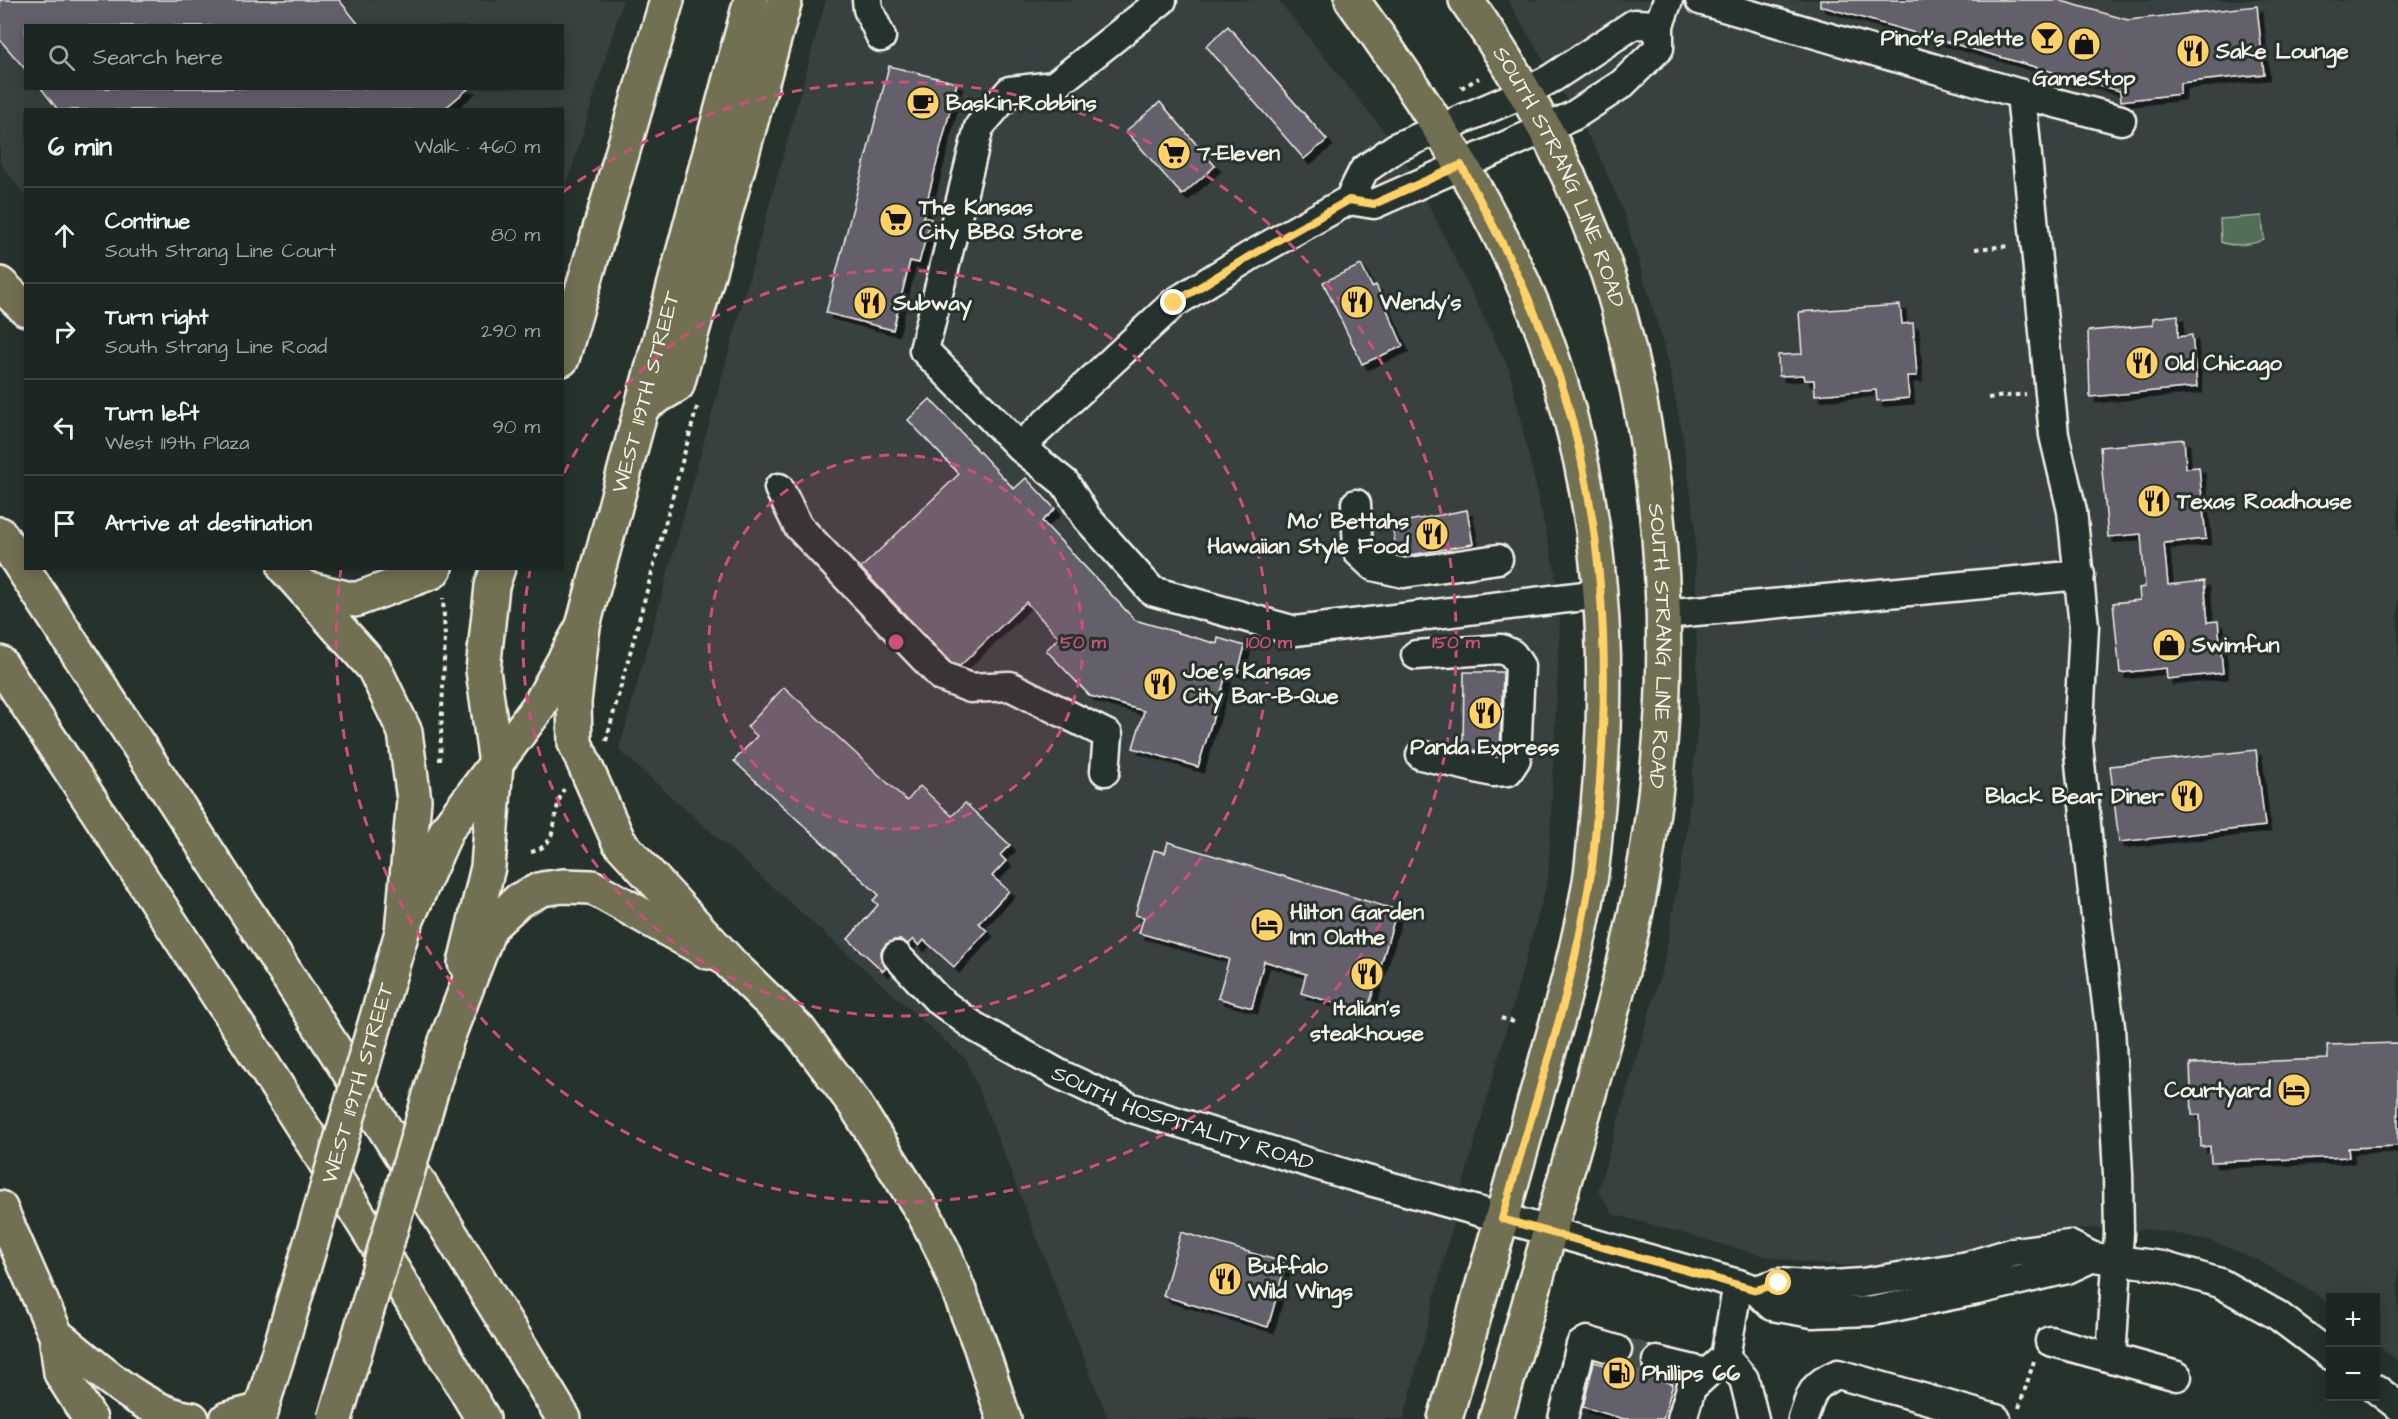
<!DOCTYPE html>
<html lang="en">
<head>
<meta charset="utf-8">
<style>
  body { margin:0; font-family:"Architects Daughter",sans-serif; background:#29322f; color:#f1f3f6 }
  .controls { position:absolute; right:18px; bottom:18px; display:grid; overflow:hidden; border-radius:0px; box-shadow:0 3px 15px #0003 }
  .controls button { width:54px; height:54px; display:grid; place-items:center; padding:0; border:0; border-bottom:2px solid #3a4340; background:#1c2622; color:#f1f3f6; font:30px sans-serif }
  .stop { position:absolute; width:18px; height:18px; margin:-14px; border:4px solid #ffd166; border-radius:50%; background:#fff }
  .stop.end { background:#ffd166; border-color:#fff; box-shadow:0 2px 6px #0008 }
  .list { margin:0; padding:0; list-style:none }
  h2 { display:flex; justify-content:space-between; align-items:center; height:78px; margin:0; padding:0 24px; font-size:26px }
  h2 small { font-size:20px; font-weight:400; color:#a0a5a5 }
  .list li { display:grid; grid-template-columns:39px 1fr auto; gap:18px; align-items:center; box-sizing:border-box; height:96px; padding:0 24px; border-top:2px solid #3a4340 }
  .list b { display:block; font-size:22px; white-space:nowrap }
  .list p { margin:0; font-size:20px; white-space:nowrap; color:#a0a5a5 }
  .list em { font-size:20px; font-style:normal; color:#a0a5a5 }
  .icon { flex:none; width:33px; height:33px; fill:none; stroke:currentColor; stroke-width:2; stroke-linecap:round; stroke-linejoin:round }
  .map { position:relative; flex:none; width:2398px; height:1419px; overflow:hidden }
  .search { position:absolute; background:#1c2622; box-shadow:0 3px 15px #0003; left:24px; top:24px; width:540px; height:66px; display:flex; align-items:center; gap:15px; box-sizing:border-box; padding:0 21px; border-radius:0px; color:#a0a5a5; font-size:22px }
  .panel { position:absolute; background:#1c2622; box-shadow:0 3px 15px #0003; left:24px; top:108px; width:540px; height:462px; border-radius:0px }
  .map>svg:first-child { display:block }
  .built { fill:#394140; fill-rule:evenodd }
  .green { fill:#516e56; stroke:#a2b09f; stroke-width:1.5 }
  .building { fill:#64616c; stroke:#f4f1e8; stroke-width:1.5; filter:url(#shadow) }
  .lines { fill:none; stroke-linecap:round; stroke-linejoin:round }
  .minor-tunnel { stroke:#455049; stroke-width:28; stroke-dasharray:28 14; stroke-linecap:butt }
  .minor-casing { stroke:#f4f1e8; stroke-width:33 }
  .major-casing { stroke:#f4f1e8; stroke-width:38 }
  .highway-casing { stroke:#f4f1e8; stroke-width:38 }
  .path { stroke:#f4f1e8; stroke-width:4; stroke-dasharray:4.5 4.5; stroke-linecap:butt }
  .minor { stroke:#26332d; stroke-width:28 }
  .major { stroke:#716f52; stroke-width:33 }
  .highway { stroke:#716f52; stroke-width:33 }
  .major-bridge-casing { stroke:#f4f1e8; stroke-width:38; stroke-linecap:butt }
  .major-bridge { stroke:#716f52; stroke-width:33 }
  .route { stroke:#ffd166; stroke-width:8 }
  .ring { fill:none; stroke:#ce4e7e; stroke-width:3; stroke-dasharray:10 8 }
  .labels { text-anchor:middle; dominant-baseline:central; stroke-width:6; stroke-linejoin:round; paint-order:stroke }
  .poi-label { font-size:22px; font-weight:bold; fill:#f4f1e8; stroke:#26332d; text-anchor:start }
  .street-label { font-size:22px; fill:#f4f1e8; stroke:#26332d }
  .centre { fill:#ce4e7e; stroke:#26332d; stroke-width:3 }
  .ring-label { font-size:18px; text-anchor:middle; font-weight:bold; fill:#ce4e7e; stroke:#26332d; stroke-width:6; stroke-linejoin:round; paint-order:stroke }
</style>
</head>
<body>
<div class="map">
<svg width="2398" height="1419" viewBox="0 0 2398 1419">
  <defs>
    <filter id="shadow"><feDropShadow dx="5.5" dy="5.5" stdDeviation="0" flood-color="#0009"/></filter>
  </defs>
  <rect width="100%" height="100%" fill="#26332d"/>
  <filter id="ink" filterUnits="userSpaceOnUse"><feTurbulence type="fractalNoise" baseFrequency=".0167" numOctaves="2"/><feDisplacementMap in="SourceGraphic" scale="12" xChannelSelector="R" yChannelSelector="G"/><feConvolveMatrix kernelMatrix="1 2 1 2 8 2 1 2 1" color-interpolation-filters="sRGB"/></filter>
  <g filter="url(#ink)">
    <g class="built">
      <path d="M0,0h623l-60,198 -1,-88h-536l-1,86 -25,-34zM26,26h536v62h-536z"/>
      <polygon points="826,0 1278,0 1397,147 1419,185 1509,369 1561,598 1548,879 1457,1206 1404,1419 1108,1419 967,1060 619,750"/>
      <polygon points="1508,0 2398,0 2398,1362 2376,1344 2376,1298 2330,1298 2330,1306 2315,1293 2256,1259 2208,1240 2157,1230 2095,1228 2041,1233 1920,1263 1872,1266 1818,1264 1765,1256 1613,1214 1598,1191 1664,962 1686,838 1698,723 1695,524 1683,438 1667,356 1624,213 1598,153"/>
    </g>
    <path class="green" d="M2262,216l2,23c-9,6 -33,8 -43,3l-1,-23z"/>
    <g class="building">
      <polygon points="0,0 339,0 360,26 26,26 26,70 0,40"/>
      <polygon points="1820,0 2058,0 2128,20 2257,6 2264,74 2180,83 2180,94 2121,101 2120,91 1820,6"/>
      <polygon points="1228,26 1327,140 1304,159 1206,46"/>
      <polygon points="889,66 957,83 923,217 931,219 919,263 910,261 893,330 826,313"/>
      <polygon points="41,88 469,88 443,110 58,110"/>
      <polygon points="1160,102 1215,166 1182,195 1126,131"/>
      <polygon points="1361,265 1372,287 1376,285 1403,346 1362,364 1323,282"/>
      <polygon points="1900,305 1902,324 1913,323 1917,376 1907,376 1909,398 1877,401 1876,390 1815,395 1814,380 1805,380 1804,375 1779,376 1778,355 1802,354 1799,312"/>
      <polygon points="2178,315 2178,337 2192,335 2197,387 2090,397 2088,331 2153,325 2153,318"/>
      <polygon points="930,399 1014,489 1026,478 1055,509 1042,521 1135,620 1217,644 1218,638 1245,646 1238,672 1228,669 1198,767 1133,748 1144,711 1090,696 1046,650 1059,638 1026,602 960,666 951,663 861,568 959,474 908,420"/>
      <polygon points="2184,439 2186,468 2199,467 2206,539 2164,543 2168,585 2204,581 2208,622 2218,621 2223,673 2167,679 2166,668 2120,673 2113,603 2140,600 2139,588 2145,587 2141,534 2108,537 2100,447"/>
      <polygon points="1467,510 1473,544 1405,556 1397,555 1392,524"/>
      <polygon points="1464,672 1503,672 1500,754 1486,753 1463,748"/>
      <polygon points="784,687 907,801 920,786 952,816 965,803 1010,845 1000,855 1006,861 992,876 1009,891 979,923 987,931 954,967 924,940 919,946 913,939 908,944 901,940 894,940 886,944 881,951 881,960 886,968 883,971 848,939 878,905 873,900 879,895 734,761 757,736 747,727"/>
      <polygon points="2256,750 2265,826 2119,842 2110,766"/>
      <polygon points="1168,842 1397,910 1367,1013 1301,993 1306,974 1264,961 1252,1008 1218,998 1229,959 1139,933 1144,917 1135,915 1154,850 1165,853"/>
      <polygon points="2398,1043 2398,1146 2348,1148 2349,1157 2211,1162 2210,1146 2201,1147 2200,1115 2192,1115 2190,1064 2328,1059 2327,1045"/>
      <polygon points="1181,1232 1286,1263 1268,1327 1163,1296"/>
      <polygon points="1630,1340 1651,1346 1645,1350 1641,1358 1641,1366 1645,1373 1652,1378 1673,1384 1663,1419 1624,1419 1583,1407 1594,1362 1612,1367 1628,1362 1633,1354 1633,1346"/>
    </g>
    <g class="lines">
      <polyline class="minor-tunnel" points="1617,1350 1657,1361"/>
      <defs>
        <g id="minor">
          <polyline points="867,0 868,9 881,37"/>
          <polyline points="1162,0 1054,86 1010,91 979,127 924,350 1020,447 1065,483 1087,518 1152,591 1295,631 1601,594"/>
          <polyline points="1700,0 2021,94 2121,120"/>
          <polyline points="2021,94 2054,435 2072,511 2084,626 2078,742 2091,876 2110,1027 2118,1174 2119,1233 2111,1358"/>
          <polyline points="1349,200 1374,204 1573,116 1622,84 1659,48 1659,25 1668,0"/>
          <polyline points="1020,447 1174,303 1250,256 1349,200 1364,170 1397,147 1524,93 1552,78 1634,24 1659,25"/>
          <polyline points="779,488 798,526 942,677 970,688 1010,686 1108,735 1105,771"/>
          <polyline points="1356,504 1358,552 1373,566 1404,573 1498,559"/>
          <polyline points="1664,614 2080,575"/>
          <polyline points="1416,655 1501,649 1512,654 1520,666 1516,759 1508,771 1493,772 1421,755"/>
          <path id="s1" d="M897,956l40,43 38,28 84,47 73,34 217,67 389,109 18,6 16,16 40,7 61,-2 104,-21 90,-21 26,-12"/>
          <polyline points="1756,1290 1779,1283 1818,1286 1862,1283 1968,1266 2014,1252 2069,1245 2093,1257 2162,1266 2220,1283 2277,1315 2330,1355"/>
          <polyline points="2050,1341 2177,1376"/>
          <polyline points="1725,1357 1744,1379 1754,1419"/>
          <polyline points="1657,1361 1707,1373"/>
          <polyline points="2376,1389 2398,1406"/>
          <polyline points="1563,1419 1581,1345 1587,1341 1617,1350"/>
          <polyline points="1682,1419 1691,1388 1725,1357 1738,1284"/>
          <path d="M1803,1419c9,-26 8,-34 35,-45l158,45"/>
        </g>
        <g id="major">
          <path d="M1352,0c69,94 138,202 183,311 63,156 79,328 63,495 -3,25 -4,50 -8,75 -13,77 -36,151 -57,226 -29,104 -58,208 -88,312"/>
          <path id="s2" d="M1466,0c57,81 105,170 138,263 15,41 25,86 34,129 31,154 34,312 8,466 -14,84 -37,165 -60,246 -29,105 -60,210 -90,315"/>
          <polyline points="562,359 667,0"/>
          <polyline points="643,405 677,385 785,0"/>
          <path id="s3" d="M405,924l42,-95 92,-123 44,-80 168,-626"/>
          <polyline points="465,963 488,867 496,764 483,670 492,586 498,568"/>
          <polyline points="258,1419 281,1345"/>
        </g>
        <g id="highway">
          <polyline points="0,284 26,309"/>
          <path d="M0,534c192,292 383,585 564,885"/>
          <polyline points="285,568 374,668 405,732 414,800 402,932"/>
          <polyline points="305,588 355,600 432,572 435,568"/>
          <polyline points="583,626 574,702 575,743 619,842 733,966 799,1030 854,1103 924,1214 944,1253 980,1345 1004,1419"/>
          <path d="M0,663c164,250 331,499 483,756"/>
          <polyline points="446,1041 490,927 519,900 542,889 563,886 592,887 708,952"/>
          <polyline points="0,1208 56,1335 61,1373 90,1419"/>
          <path d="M56,1335c37,29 88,79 136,84"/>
          <polyline points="227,1419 262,1410"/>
        </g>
      </defs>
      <use href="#minor" class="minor-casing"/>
      <use href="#major" class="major-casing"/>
      <use href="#highway" class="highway-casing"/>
      <g class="path">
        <polyline points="1461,88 1479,78"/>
        <polyline points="1975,249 2010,246"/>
        <polyline points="1988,398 2026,394"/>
        <polyline points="606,741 697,407"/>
        <polyline points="440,761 445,637 443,598"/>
        <path d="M531,852c31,-7 19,-40 33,-63"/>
        <polyline points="1501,1018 1514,1022"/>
        <polyline points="2019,1408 2034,1361"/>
      </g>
      <use href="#minor" class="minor"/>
      <use href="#major" class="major"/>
      <use href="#highway" class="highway"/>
      <defs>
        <g id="major-bridge">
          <path id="s4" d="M281,1345l121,-413"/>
          <polyline points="335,1419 446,1041"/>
        </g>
      </defs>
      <use href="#major-bridge" class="major-bridge-casing"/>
      <use href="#major-bridge" class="major-bridge"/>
    </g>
  </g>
  <g class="lines" filter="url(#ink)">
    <path class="route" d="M1174,303l76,-47 99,-56 25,4 87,-39c40,74 79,149 104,230 40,135 46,279 32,419 -2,21 -3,44 -7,65 -18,115 -57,228 -88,340l254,71 23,-7"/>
  </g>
  <circle cx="896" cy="642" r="187" fill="#ce4e7e" fill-opacity=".12"/>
  <g class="ring">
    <circle cx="896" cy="642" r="187"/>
    <path d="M564 473A373 373 0 1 1 530 571"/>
    <path d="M563 192A560 560 0 1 1 341 569"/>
  </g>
  <defs>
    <symbol id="bar-disc" viewBox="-11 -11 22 22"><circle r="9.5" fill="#ffd166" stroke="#26332d"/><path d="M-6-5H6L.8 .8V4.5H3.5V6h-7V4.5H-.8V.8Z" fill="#111"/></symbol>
    <symbol id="shop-disc" viewBox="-11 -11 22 22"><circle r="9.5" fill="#ffd166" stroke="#26332d"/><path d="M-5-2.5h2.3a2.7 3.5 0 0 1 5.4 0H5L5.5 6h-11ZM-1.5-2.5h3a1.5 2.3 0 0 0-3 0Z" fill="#111"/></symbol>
    <symbol id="restaurant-disc" viewBox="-11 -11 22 22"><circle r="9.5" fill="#ffd166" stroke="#26332d"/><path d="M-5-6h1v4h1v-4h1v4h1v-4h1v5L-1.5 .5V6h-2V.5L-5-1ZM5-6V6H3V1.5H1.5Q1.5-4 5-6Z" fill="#111"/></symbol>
    <symbol id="cafe-disc" viewBox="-11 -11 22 22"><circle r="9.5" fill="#ffd166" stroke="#26332d"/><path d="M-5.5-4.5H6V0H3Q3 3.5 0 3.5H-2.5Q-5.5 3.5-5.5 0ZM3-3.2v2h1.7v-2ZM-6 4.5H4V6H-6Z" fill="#111"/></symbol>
    <symbol id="supermarket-disc" viewBox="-11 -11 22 22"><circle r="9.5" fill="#ffd166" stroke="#26332d"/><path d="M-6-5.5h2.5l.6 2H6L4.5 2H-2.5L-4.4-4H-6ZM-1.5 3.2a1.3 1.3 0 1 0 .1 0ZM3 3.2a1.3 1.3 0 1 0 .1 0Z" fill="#111"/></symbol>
    <symbol id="hotel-disc" viewBox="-11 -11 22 22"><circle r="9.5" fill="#ffd166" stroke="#26332d"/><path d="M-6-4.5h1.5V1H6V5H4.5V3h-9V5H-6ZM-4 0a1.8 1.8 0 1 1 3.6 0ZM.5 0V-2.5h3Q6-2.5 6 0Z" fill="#111"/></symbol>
    <symbol id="fuel-disc" viewBox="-11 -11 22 22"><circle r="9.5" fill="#ffd166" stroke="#26332d"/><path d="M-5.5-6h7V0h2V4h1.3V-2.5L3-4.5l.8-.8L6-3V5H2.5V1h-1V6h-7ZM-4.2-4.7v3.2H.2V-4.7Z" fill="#111"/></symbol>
  </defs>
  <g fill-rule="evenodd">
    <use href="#bar-disc" x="2028" y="19" width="38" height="38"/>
    <use href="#shop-disc" x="2065" y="25" width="38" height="38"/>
    <use href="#restaurant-disc" x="2174" y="32" width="38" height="38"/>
    <use href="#cafe-disc" x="904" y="84" width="38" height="38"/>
    <use href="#supermarket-disc" x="1155" y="134" width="38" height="38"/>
    <use href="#supermarket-disc" x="877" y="201" width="38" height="38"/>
    <use href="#restaurant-disc" x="1338" y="283" width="38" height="38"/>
    <use href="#restaurant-disc" x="851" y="284" width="38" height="38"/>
    <use href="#restaurant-disc" x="2123" y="344" width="38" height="38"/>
    <use href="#restaurant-disc" x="2135" y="482" width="38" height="38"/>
    <use href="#restaurant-disc" x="1413" y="515" width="38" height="38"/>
    <use href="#shop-disc" x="2150" y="626" width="38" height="38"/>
    <use href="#restaurant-disc" x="1141" y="665" width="38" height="38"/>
    <use href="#restaurant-disc" x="1466" y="694" width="38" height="38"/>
    <use href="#restaurant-disc" x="2168" y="777" width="38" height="38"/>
    <use href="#hotel-disc" x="1248" y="906" width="38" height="38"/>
    <use href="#restaurant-disc" x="1348" y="955" width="38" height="38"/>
    <use href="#hotel-disc" x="2275" y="1071" width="38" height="38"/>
    <use href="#restaurant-disc" x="1206" y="1260" width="38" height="38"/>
    <use href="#fuel-disc" x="1600" y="1354" width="38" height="38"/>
  </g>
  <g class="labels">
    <g class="poi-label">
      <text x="2024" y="38" text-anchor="end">Pinot's Palette</text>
      <text x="2216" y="51">Sake Lounge</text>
      <text x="2084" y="78" text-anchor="middle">GameStop</text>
      <text x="946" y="103">Baskin-Robbins</text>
      <text x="1197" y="153">7-Eleven</text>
      <text x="919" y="207">The Kansas<tspan x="919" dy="25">City BBQ Store</tspan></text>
      <text x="1380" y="302">Wendy's</text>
      <text x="893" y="303">Subway</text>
      <text x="2165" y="363">Old Chicago</text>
      <text x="2177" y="501">Texas Roadhouse</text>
      <text x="1409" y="521" text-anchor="end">Mo' Bettahs<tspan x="1409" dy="25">Hawaiian Style Food</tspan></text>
      <text x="2192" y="645">Swimfun</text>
      <text x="1183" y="671">Joe's Kansas<tspan x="1183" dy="25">City Bar-B-Que</tspan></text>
      <text x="1485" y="747" text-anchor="middle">Panda Express</text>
      <text x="2164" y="796" text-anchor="end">Black Bear Diner</text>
      <text x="1290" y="912">Hilton Garden<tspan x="1290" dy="25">Inn Olathe</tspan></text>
      <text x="1367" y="1008" text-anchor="middle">Italian's<tspan x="1367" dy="25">steakhouse</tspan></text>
      <text x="2271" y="1090" text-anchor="end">Courtyard</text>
      <text x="1248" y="1266">Buffalo<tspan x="1248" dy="25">Wild Wings</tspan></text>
      <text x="1642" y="1373">Phillips 66</text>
    </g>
    <g class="street-label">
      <text stroke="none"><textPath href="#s2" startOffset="201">SOUTH STRANG LINE ROAD</textPath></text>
      <text stroke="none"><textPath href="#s3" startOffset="591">WEST 119TH STREET</textPath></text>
      <text stroke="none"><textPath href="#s2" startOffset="687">SOUTH STRANG LINE ROAD</textPath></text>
      <text stroke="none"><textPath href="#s4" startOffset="273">WEST 119TH STREET</textPath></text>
      <text stroke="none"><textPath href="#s1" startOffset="334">SOUTH HOSPITALITY ROAD</textPath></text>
    </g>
  </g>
  <circle cx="896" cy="642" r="9" class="centre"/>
  <g class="ring-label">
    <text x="1083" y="648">50 m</text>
    <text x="1269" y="648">100 m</text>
    <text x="1456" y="648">150 m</text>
  </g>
</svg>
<div class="controls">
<button>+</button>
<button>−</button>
</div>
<div class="stop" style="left:1779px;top:1283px"></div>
<div class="stop end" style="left:1174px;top:303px"></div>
<div class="search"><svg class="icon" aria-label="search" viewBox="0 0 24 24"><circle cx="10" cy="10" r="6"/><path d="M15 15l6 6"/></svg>Search here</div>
<section class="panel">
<h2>6 min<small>Walk · 460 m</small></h2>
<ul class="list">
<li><svg class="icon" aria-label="ahead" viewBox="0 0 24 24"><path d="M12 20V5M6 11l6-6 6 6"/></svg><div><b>Continue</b><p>South Strang Line Court</p></div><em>80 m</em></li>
<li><svg class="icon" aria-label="right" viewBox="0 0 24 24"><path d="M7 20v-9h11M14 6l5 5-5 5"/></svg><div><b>Turn right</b><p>South Strang Line Road</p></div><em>290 m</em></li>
<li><svg class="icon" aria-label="left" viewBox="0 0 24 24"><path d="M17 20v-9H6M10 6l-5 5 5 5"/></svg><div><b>Turn left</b><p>West 119th Plaza</p></div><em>90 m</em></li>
<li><svg class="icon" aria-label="arrive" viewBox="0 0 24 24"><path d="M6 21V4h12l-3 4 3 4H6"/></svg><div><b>Arrive at destination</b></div></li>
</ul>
</section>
</div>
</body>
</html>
